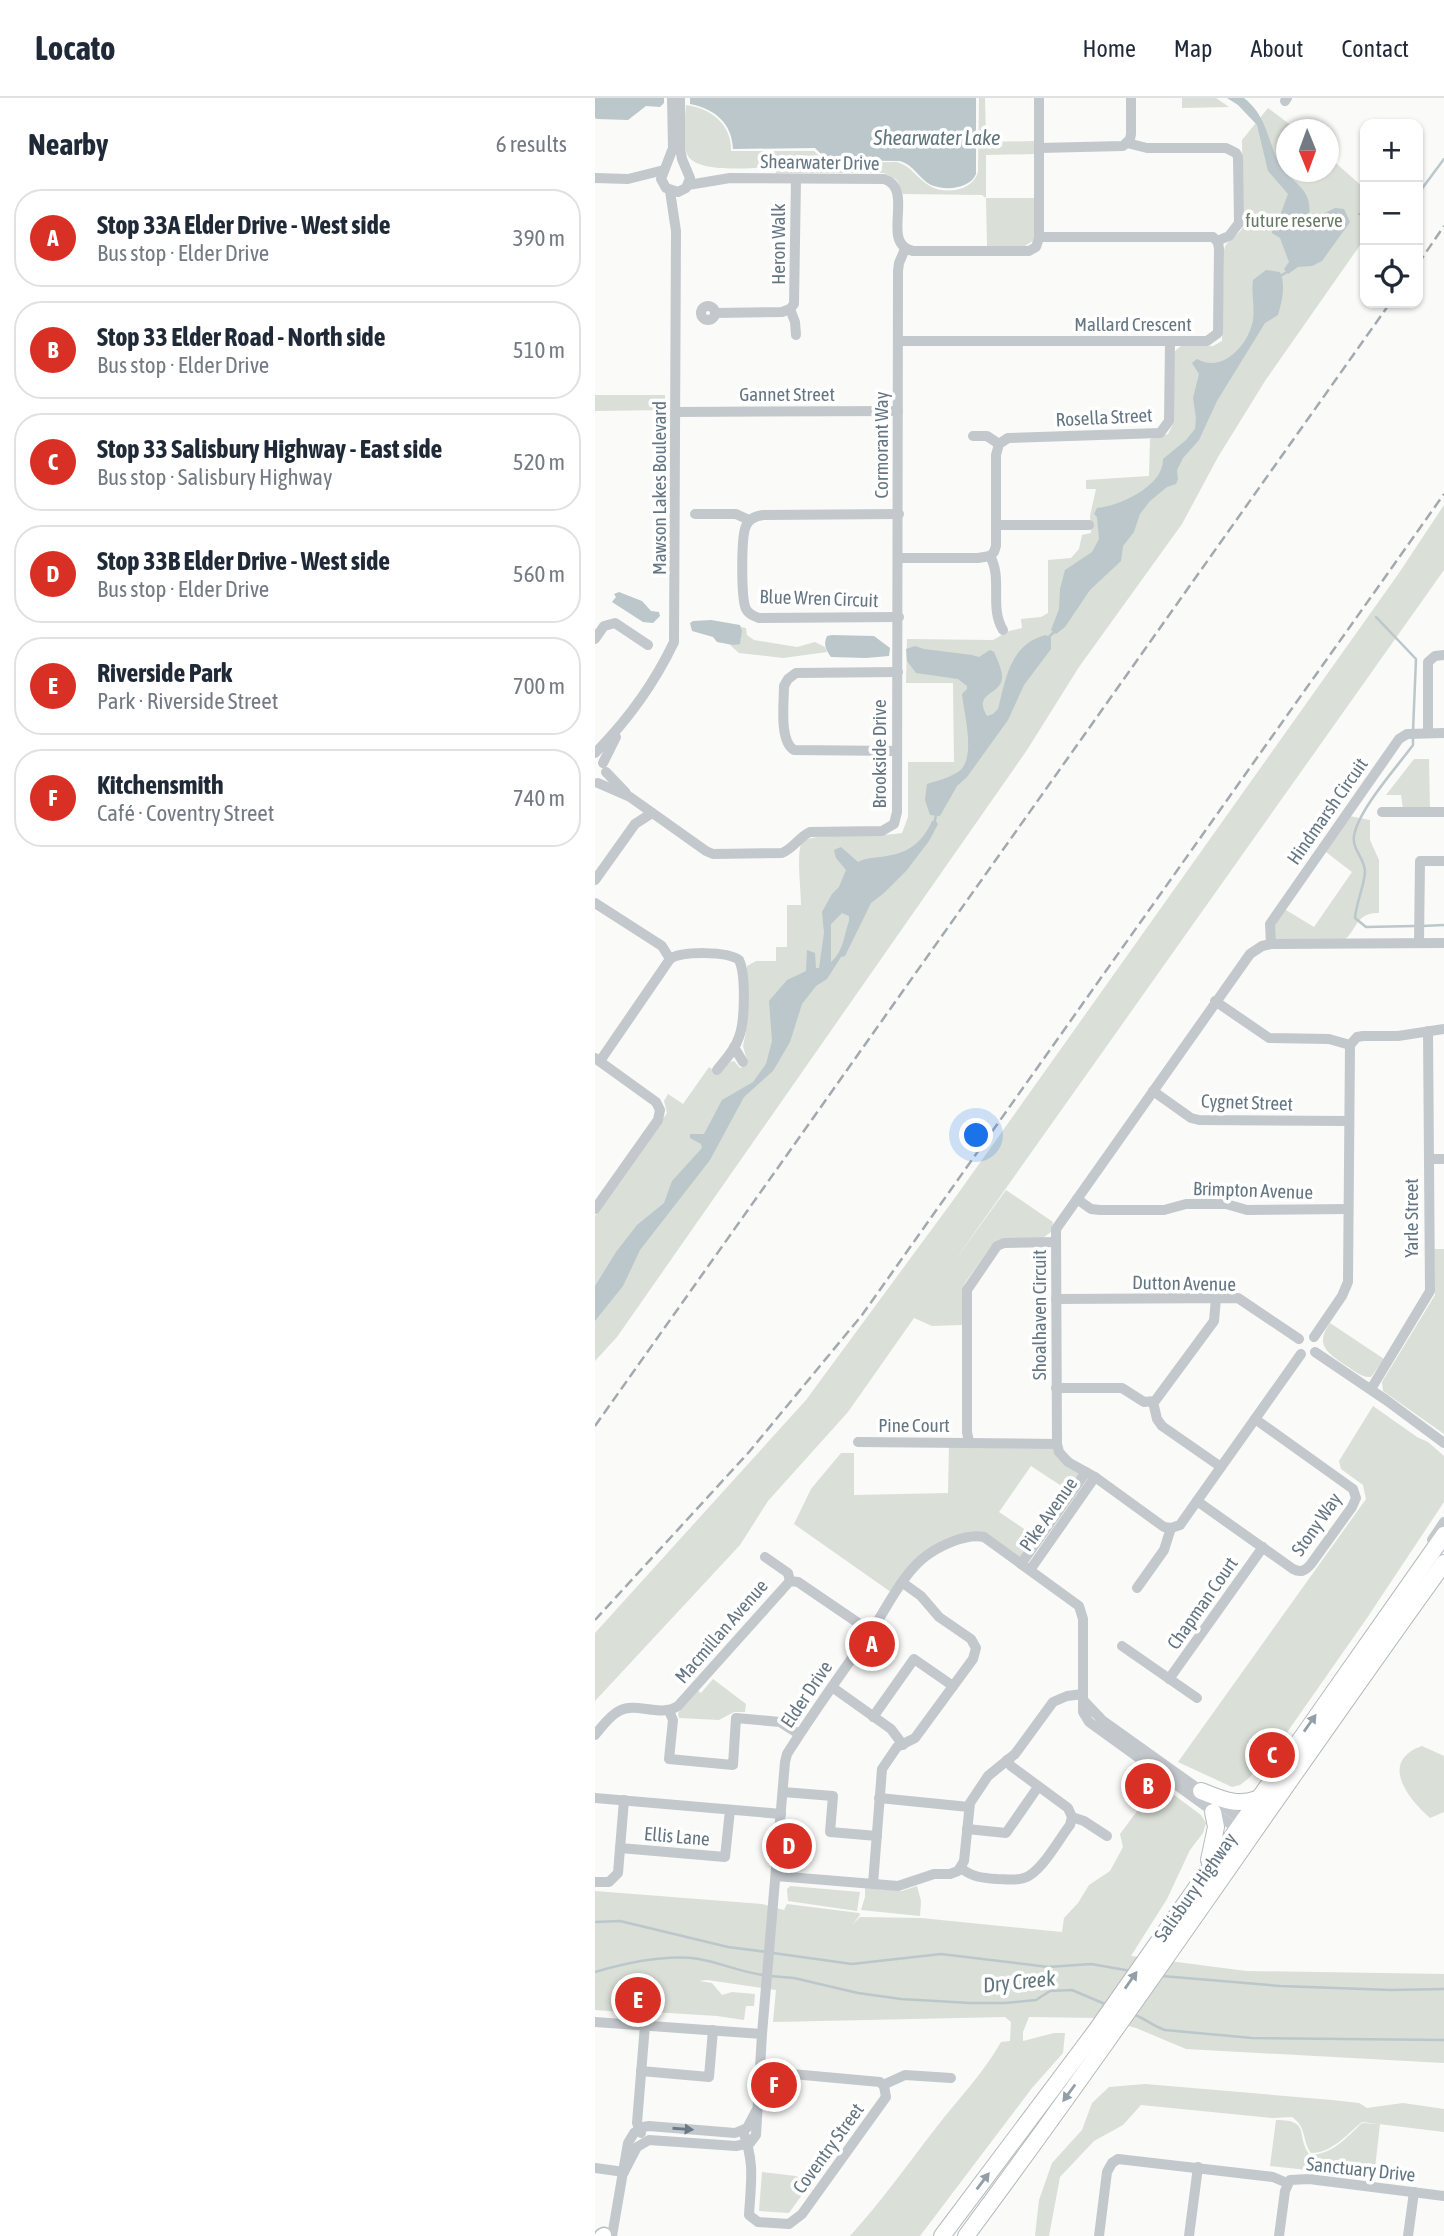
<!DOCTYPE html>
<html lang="en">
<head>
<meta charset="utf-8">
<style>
  body { margin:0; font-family:"Asap Condensed",sans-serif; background:#f2f2f3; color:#1f2937 }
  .controls { position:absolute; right:21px; top:21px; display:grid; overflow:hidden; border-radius:14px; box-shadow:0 2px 5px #0004 }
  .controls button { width:63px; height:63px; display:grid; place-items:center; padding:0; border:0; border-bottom:2px solid #e0e1e3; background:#fff; color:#1f2937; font:35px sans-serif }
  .compass { position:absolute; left:681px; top:21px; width:63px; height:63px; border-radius:50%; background:#fff; box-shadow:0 2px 5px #0004; rotate:179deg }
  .you { position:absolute; left:382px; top:1038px; width:24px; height:24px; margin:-18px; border:5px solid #fff; border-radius:50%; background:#1a73e8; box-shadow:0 0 0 10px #1a73e833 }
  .badge { display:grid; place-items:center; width:46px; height:46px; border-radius:50%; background:#d93025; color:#fff; font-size:23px; font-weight:700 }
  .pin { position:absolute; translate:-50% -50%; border:4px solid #fff; box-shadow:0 2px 7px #0006 }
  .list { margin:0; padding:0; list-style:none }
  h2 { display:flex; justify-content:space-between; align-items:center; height:91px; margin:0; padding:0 28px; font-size:30px }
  h2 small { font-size:23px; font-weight:400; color:#747a83 }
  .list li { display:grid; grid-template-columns:46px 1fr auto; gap:21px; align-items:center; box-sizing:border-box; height:98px; margin:0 14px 14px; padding:0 14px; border:2px solid #e0e1e3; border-radius:28px }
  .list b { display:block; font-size:26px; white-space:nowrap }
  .list p { margin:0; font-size:23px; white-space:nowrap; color:#747a83 }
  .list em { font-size:23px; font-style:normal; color:#747a83 }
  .icon { flex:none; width:38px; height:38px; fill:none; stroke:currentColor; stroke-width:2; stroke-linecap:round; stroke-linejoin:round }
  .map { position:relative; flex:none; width:849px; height:2138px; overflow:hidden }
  header { display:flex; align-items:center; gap:42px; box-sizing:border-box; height:98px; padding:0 35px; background:#fff; border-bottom:2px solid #e0e1e3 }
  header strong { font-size:33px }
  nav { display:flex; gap:38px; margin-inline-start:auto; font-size:24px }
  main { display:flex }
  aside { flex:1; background:#fff }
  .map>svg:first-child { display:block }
  .green { fill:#dadfd7 }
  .water { fill:#bbc7cb; fill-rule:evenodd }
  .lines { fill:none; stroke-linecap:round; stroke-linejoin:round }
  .stream { stroke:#bbc7cb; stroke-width:2.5 }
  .major-casing { stroke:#b5babe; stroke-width:17 }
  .highway-casing { stroke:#b4b9bd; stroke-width:18 }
  .minor { stroke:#c3c8cc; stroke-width:10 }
  .major { stroke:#fff; stroke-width:14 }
  .highway { stroke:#fff; stroke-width:16 }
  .rail { stroke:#a2aab0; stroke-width:2.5; stroke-dasharray:10 5; stroke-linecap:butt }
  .oneway { fill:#939fa8 }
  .oneway2 { fill:#6a7a87 }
  .labels { text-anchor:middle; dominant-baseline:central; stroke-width:7; stroke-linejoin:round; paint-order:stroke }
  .street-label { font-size:19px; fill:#657683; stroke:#fff }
  .park-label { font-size:19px; fill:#687a64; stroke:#fff }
  .water-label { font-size:21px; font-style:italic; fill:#60757c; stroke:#fff }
</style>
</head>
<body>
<header>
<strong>Locato</strong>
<nav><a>Home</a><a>Map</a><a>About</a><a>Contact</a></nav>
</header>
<main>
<aside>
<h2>Nearby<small>6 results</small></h2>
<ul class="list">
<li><span class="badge">A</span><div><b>Stop 33A Elder Drive - West side</b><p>Bus stop · Elder Drive</p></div><em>390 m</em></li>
<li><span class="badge">B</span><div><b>Stop 33 Elder Road - North side</b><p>Bus stop · Elder Drive</p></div><em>510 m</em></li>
<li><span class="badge">C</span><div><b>Stop 33 Salisbury Highway - East side</b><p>Bus stop · Salisbury Highway</p></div><em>520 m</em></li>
<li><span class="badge">D</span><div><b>Stop 33B Elder Drive - West side</b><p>Bus stop · Elder Drive</p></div><em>560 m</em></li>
<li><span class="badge">E</span><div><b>Riverside Park</b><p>Park · Riverside Street</p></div><em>700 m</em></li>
<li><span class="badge">F</span><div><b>Kitchensmith</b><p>Café · Coventry Street</p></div><em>740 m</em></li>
</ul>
</aside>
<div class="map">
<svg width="849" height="2138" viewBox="0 0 849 2138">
  <rect width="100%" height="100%" fill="#fafaf8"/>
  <g class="green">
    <path d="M384,0h6l1,44 48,-1v13l-48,1v43h48v42l-9,6h-38l-1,-48 -4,-3 -79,-1 -6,-14 -13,-7h-108l-1,-6c-20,0 -79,8 -88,-13 -6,-13 -2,-35 -1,-49 24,3 46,19 45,46h83l13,12 70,-1c15,4 20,17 33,24 15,9 44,5 48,-15z"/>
    <polygon points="587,0 621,0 634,9 587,10"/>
    <path d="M673,10l28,21 -9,1v42h42v-15l35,31 1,50 -100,143 -47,76 -36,67 -103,143 -52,83 -410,587 -22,24v-145l72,-103 -3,-12 4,-7 15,10 26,-37 10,7 11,-12 4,-1 6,7 8,-4 -5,-18 3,-14 1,-66 9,-5h20v-14h11v-42h14c0,-16 -5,-52 1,-63 14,-11 76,-4 100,-9l6,-16v-55h46l-1,-79h-47l1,-44 86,1 16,-9 13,-3 -1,-9 20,-2 7,-4v-53l23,-2 8,-9 3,-14 9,-2 -1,-17 6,-27h-10v-9l63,-4 1,-37 18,-5 6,-12v-70l8,-7 31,1 9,-5 2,-91c2,-11 14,-13 19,-23l-1,-87z"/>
    <polygon points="0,297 70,297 70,312 0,313"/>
    <polygon points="849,407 849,472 358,1165 411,1092 458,1124 456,1134 448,1140 401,1143 396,1148 370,1185 367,1193 367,1227 337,1228 319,1220 253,1314 173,1403 145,1447 0,1603 0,1535 211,1302 362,1097 804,475"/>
    <polygon points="146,529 151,530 152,537 159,542 202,549 220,544 230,549 232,554 188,560 144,555 134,546 138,547 146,542"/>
    <polygon points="819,661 834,661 835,712 808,711 806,697 791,697"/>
    <path d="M749,717l26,5v20l9,20v53c-27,-1 -21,23 -41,30 -9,3 -55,1 -67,1l-2,-14 12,-23 33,20 38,-55 -30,-23z"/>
    <polygon points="839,1151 849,1151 849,1336 788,1293 787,1284 840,1197"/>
    <path d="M735,1225l54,36 -13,18c-10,1 -17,-7 -26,-12 -17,-12 -31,-20 -15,-42z"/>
    <polygon points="778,1308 822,1339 833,1344 849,1358 849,1404 772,1520 679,1653 654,1680 645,1687 637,1689 583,1664 771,1401 768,1387 746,1371 744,1363"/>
    <polygon points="354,1345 462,1346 491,1374 477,1395 436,1368 404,1414 444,1441 426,1466 379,1437 332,1457 300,1497 199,1426 216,1391 246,1355 259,1355 259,1397 353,1395"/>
    <polygon points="118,1581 151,1606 150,1614 139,1614 124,1622 84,1620 83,1615 103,1593 106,1595"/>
    <path d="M827,1648l22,10v56l-14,6c-23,-20 -51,-57 -8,-72z"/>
    <path d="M563,1685l43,32 5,8 -3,10 -13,17 -23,49 -36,57 115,15 198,3v89l-258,-14 -50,-21 -37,-10 -70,-1 -6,15v9l31,-8h11l-2,20 -31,35 -112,148h-70c31,-34 57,-71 85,-107 22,-29 48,-55 66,-87l9,-1 1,-19 -6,-5 -232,5 3,-32 -69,-10 -8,1 13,2 10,12 10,-3 23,2 -1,12h-8l-2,14 -27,-4 -65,-4 -5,-28 4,30 -56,-4v-119l167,13 22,6 3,-6 72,9 1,2 -8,10 8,-8 61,1 141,14 2,-14 14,-15 11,-18 21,-14 13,-24 -3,-13z"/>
    <polygon points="195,1788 265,1794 262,1813 193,1803 192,1791"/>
    <polygon points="322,1788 326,1803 325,1818 266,1812 270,1799 270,1790 307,1793"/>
    <path d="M550,1986l187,16 27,3 8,5 36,-5 41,6v23l-82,-10c-16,13 -30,31 -51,31 -9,-12 -4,-26 -19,-36l-19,1 -132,-13 -18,20 -29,16 -34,36 -11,59h-14l4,-36 13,-37 30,-33 10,-27 17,-16z"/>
    <path d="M681,2022c36,0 19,16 34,35 23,-1 36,-17 52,-32l18,1 -6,53 -104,-11z"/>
    <polygon points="167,2074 201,2078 214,2087 194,2115 164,2113"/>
  </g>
  <g class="water">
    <polygon points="0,0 69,0 69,5 65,9 51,8 33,22 2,21 0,20"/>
    <path d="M95,0h286v76c-6,15 -31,17 -45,11 -12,-6 -17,-20 -31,-24l-73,-1 -12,-12 -82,1c-1,-26 -18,-40 -43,-45z"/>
    <path d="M632,0h17c22,17 23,40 34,63 12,24 38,25 30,60l27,-13 9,1 6,13 -28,39 -10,5 -14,1 -10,7 -4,-5 5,-7 -9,-24 -8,-5v-4l6,-8 10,-27 -20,-23 -11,-46 -19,-20z"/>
    <path d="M671,172l14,2c6,14 2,29 -2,43l-13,8 -48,78 -18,39 -16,18 -6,12 1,9 -2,5 -9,3 -17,14 -10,13 -6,18 -11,14 -2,15 -31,29 -25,37 -9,7 -5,-4 8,-21 1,-20 5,-19 27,-18 7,-13 -2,-22 -3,-3 3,-6c22,-2 67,-22 66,-49l23,-19 9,-11 1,-11 -3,-20 6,-24 -7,-11 5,-4c26,15 52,-15 56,-39 2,-13 -2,-27 0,-40z"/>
    <polygon points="24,494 47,503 56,513 64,514 65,518 58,525 48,524 17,504 21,499 19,496"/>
    <polygon points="116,522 145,527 147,533 145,546 138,547 122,544 118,539 97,533 95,525 98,523"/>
    <path d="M237,537l42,1 16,12 -1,8 -23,2 -35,-1c-5,-7 -8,-13 -4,-21z"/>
    <path d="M451,537l5,3v11l-27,36 -16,35 -41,57 -10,9 -17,30 -10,-1 -5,-15 2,-16c9,-3 22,-6 31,-12 19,-12 6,-58 4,-78l5,-5v-3l-9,-7 -42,-6 -9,-12 -1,-12 9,-3 9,3 48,6 7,2 11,-7 4,2c3,7 9,19 8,27 -3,17 -29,13 -15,37l6,-2 5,-5c8,-31 12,-65 48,-74z"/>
    <path d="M340,722l3,4 -9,17 -22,29 -23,23 -13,10 -26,53 -4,1 -14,22 -11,7 -14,18 -12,38 -17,29 -29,26 -34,63 -70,90 -17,36 -28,35v-35l21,-34 21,-27 27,-22 8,-22 30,-33 -1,-4 -11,-6v-4h14l18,-34 31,-18 13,-18 6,-23 -3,-40 18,-21 19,-9 1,-21 8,3 1,15h3l5,-35 -2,-21 10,-18 7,-7 7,-17 -10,-12 -2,-8 7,-3 17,15c7,-4 14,-4 22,-5 25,-3 41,-11 52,-36zM247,815l7,3v5c-5,15 -6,31 -18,41v-38z"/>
  </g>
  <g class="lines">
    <g class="stream">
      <polyline points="823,96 849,61"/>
      <polyline points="764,116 770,116"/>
      <polyline points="687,177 692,174"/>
      <polyline points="781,519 821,561 818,633"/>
      <polyline points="454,539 459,534"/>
      <path d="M818,639v8c-16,22 -55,65 -59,91 -2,14 10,21 11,35 0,13 -9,32 -10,47l11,9 49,-1"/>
      <polyline points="340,722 341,717"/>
      <polyline points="827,828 849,827"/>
      <polyline points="0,1824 25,1823 133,1849 172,1854"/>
      <polyline points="178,1855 257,1866 346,1856 453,1869 496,1866 536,1873"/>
      <path d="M0,1874c31,-9 71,-18 104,-13 22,4 42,13 64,16"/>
      <polyline points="175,1878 199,1880 263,1895 306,1901 375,1905 410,1905 441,1902 455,1893 477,1892 510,1906"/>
      <polyline points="567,1878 685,1888 796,1892 849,1891"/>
      <path d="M540,1917c11,4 19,12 30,15l87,8 192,2"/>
    </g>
    <defs>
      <polyline id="major" points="7,2138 9,2137"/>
      <g id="highway">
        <path d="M606,1693c19,7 35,16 56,8"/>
        <polyline points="614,1762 621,1729 618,1714"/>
        <polyline points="347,2138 500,1934 849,1437"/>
        <path d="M371,2138c164,-221 317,-450 478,-673"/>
      </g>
    </defs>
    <use href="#major" class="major-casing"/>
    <use href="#highway" class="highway-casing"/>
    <g class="minor">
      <polyline points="77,0 78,50 66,81 71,90 83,94 91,90 95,80 87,61 85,50 85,0"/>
      <polyline points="690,3 692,0"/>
      <polyline points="532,45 552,50 631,50 641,55 643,59 644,125 634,138 622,143"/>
      <polyline points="444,50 528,48 535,41 536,36 536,0"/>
      <polyline points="0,80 33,81 69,72"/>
      <path d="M93,87l42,-7 154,1c32,10 -5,65 29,72h116l7,-4 3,-9v-140"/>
      <circle cx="113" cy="215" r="7"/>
      <polyline points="195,211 200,224 201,237"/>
      <polyline points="120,215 187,214 195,211 199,206 201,81"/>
      <polyline points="304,243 612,243 623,235 624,151 623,144 618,139 444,139"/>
      <polyline points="81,314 303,313"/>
      <polyline points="378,338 392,338 404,346"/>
      <polyline points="100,416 141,416 154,422"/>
      <path d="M304,416l-136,1c-7,1 -14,3 -17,11 -5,10 -5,73 0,83 3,6 8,7 13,9l140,-1"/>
      <polyline points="402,427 494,427"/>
      <polyline points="304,460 383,460 395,458"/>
      <path d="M408,532c-14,-23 0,-51 -13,-74l4,-4 2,-6v-91l3,-11 9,-6 152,-5 9,-12 1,-80"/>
      <polyline points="0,541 9,528 20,525 53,547"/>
      <polyline points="833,635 833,564 840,558 849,557"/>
      <path d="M302,653l-103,-1c-15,-9 -10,-47 -10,-64l4,-7 8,-6 102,-1"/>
      <path d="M0,655c33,-33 59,-69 79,-111l2,-411 -6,-40"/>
      <polyline points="8,665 21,639"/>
      <polyline points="11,674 31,695"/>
      <path d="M3,685l32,14 76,54 7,3 69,-1c12,-5 17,-16 28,-21l72,-1 12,-7 3,-12 1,-541 1,-8 6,-14"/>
      <polyline points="787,714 849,714"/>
      <polyline points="0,782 40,726 57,715"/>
      <polyline points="0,805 67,848 75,861"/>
      <polyline points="824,845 825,763 849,763"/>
      <polyline points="676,846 675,826 804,641 812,636 849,635"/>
      <polyline points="620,903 674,940 734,941 755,947"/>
      <polyline points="139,949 148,964"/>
      <polyline points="0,960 61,1004 65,1012 63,1022 0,1111"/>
      <path d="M5,963l70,-102c12,-8 57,-8 69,1 7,14 6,62 0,77 -4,13 -14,23 -22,33"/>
      <polyline points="558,993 596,1020 604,1022 753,1023"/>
      <polyline points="834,1061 849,1061"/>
      <polyline points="482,1101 496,1111 505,1112 569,1112 591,1106 631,1106 652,1112 753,1111"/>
      <polyline points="461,1201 643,1200 704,1241"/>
      <polyline points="719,1239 747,1198 753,1184 755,947 762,939 768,938 803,938 849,931"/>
      <polyline points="720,1254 791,1302 849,1345"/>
      <polyline points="706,1256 585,1427 576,1430 569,1429 500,1379 473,1364 464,1354 462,1346 461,1131 655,856 667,848 676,846 849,845"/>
      <polyline points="461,1290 527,1290 549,1304 560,1303 619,1223 621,1200"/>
      <polyline points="776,1291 835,1193 833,933"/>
      <polyline points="558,1304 562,1321 567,1328 626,1369"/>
      <polyline points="263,1344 462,1346"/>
      <polyline points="374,1344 372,1334 372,1192 402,1148 409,1145 461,1144"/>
      <path d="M602,1403l96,68c8,4 12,2 18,-5l41,-57 4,-9 -3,-9 -98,-70"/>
      <polyline points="837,1442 849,1424"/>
      <polyline points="170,1459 193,1475 195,1483"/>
      <polyline points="426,1466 491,1374"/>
      <polyline points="435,1472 500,1379"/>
      <polyline points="542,1490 569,1452 576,1430"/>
      <polyline points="527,1548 602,1600"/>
      <polyline points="574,1581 668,1449"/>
      <polyline points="237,1589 296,1631 308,1647"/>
      <polyline points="489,1603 507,1622 647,1722"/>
      <polyline points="74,1613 78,1622 74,1661 138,1667 141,1620 185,1624 204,1636"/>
      <polyline points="278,1619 319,1561 358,1588"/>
      <path d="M0,1637c7,-8 14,-19 24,-24 17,-10 40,7 59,-5l112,-125 8,1 72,49"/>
      <polyline points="188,1694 238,1698 235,1734 282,1738"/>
      <polyline points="0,1700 186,1716"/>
      <polyline points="284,1700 374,1709"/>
      <polyline points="477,1719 489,1723 512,1738"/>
      <polyline points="372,1731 411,1735 443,1689"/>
      <polyline points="25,1750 130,1759 135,1712"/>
      <path d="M366,1770c11,9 21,10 36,11 8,0 19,2 27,-1 17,-5 35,-39 46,-53l2,-8 -4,-9 -57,-42 -4,-6"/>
      <polyline points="181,1778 303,1788 339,1776 355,1776 363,1773 369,1763 375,1705 393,1678 420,1656 458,1604 472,1598 488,1596"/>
      <polyline points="0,1784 14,1784 23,1775 29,1702"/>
      <polyline points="278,1786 287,1671 302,1649 320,1640 378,1561 381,1550 376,1541 344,1519 326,1498 308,1485"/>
      <polyline points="0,1924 167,1936"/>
      <polyline points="46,1973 114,1979 118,1932"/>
      <polyline points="288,1987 310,1977 356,1980"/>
      <path d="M148,2033c12,33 8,50 6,84l9,7 31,2 13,-10 84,-117 -2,-11 -4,-4 -120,-11"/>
      <polyline points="46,2035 42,2025 50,1927"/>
      <polyline points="0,2070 29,2074"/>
      <path d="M29,2074l13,-25 12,-7 87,6 14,-3 6,-8 6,-101 23,-272 2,-8c27,-43 56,-83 85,-124 15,-23 29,-52 49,-70 15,-13 44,-27 63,-23l95,69 4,13v93l6,10 147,106"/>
      <polyline points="17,2138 33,2045 39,2035 48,2029 54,2028 140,2035 152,2030 161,2013"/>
      <polyline points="504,2138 512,2074 517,2065 523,2061 678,2079 692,2085"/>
      <polyline points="594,2138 603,2069"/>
      <polyline points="684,2138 690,2093 695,2082 714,2081 849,2098"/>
      <polyline points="813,2138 819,2094"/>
    </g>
    <use href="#major" class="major"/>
    <use href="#highway" class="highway"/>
    <g class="rail">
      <polyline points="823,166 849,128"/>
      <polyline points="0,1328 795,205"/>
      <polyline points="0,1522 154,1354 267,1217 849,396"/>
    </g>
  </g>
  <defs><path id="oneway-solid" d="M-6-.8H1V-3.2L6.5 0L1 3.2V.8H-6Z" transform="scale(1.75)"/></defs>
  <g class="oneway">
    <use href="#oneway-solid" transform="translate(715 1625) rotate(-55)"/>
    <use href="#oneway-solid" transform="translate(536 1882) rotate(-55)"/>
    <use href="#oneway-solid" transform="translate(474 1995) rotate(126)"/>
    <use href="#oneway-solid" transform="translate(388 2083) rotate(-53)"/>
  </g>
  <use class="oneway2" href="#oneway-solid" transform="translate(88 2031) rotate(4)"/>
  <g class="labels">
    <g class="street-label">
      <text transform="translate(225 64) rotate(1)">Shearwater Drive</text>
      <text transform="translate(183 146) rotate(-90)">Heron Walk</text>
      <text x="538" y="226">Mallard Crescent</text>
      <text x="192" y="296">Gannet Street</text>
      <text transform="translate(509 319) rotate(-3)">Rosella Street</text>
      <text transform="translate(286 347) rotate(-90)">Cormorant Way</text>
      <text transform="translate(64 390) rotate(-90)">Mawson Lakes Boulevard</text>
      <text transform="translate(224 500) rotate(2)">Blue Wren Circuit</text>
      <text transform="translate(284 656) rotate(-90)">Brookside Drive</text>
      <text transform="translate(732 713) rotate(-55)">Hindmarsh Circuit</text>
      <text transform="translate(652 1004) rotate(2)">Cygnet Street</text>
      <text transform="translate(658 1092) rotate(2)">Brimpton Avenue</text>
      <text transform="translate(816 1120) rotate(-90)">Yarle Street</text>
      <text transform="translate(589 1185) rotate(1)">Dutton Avenue</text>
      <text transform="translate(444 1217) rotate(-90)">Shoalhaven Circuit</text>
      <text x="319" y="1327">Pine Court</text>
      <text transform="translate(453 1416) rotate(-55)">Pike Avenue</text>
      <text transform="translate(721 1426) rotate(-55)">Stony Way</text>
      <text transform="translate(607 1505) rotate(-55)">Chapman Court</text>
      <text transform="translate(126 1533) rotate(-49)">Macmillan Avenue</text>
      <text transform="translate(211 1596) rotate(-56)">Elder Drive</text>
      <text transform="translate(82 1738) rotate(5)">Ellis Lane</text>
      <text transform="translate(600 1789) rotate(-55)">Salisbury Highway</text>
      <text transform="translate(233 2050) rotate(-54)">Coventry Street</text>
      <text transform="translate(766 2071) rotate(6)">Sanctuary Drive</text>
    </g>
    <g class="park-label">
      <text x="699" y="122">future reserve</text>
    </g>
    <g class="water-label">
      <text x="342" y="39">Shearwater Lake</text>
      <text transform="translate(424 1883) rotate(-6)">Dry Creek</text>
    </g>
  </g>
</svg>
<div class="controls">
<button>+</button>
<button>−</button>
<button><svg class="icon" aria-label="locate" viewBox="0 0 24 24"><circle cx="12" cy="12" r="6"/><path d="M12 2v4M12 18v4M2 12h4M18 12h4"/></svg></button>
</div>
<svg class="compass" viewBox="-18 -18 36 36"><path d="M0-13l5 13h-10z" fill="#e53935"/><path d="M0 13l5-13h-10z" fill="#747a83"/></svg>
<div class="you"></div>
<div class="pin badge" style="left:277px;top:1546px">A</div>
<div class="pin badge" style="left:553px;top:1688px">B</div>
<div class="pin badge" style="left:677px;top:1657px">C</div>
<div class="pin badge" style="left:194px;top:1748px">D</div>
<div class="pin badge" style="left:43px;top:1902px">E</div>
<div class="pin badge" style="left:179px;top:1987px">F</div>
</div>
</main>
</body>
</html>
